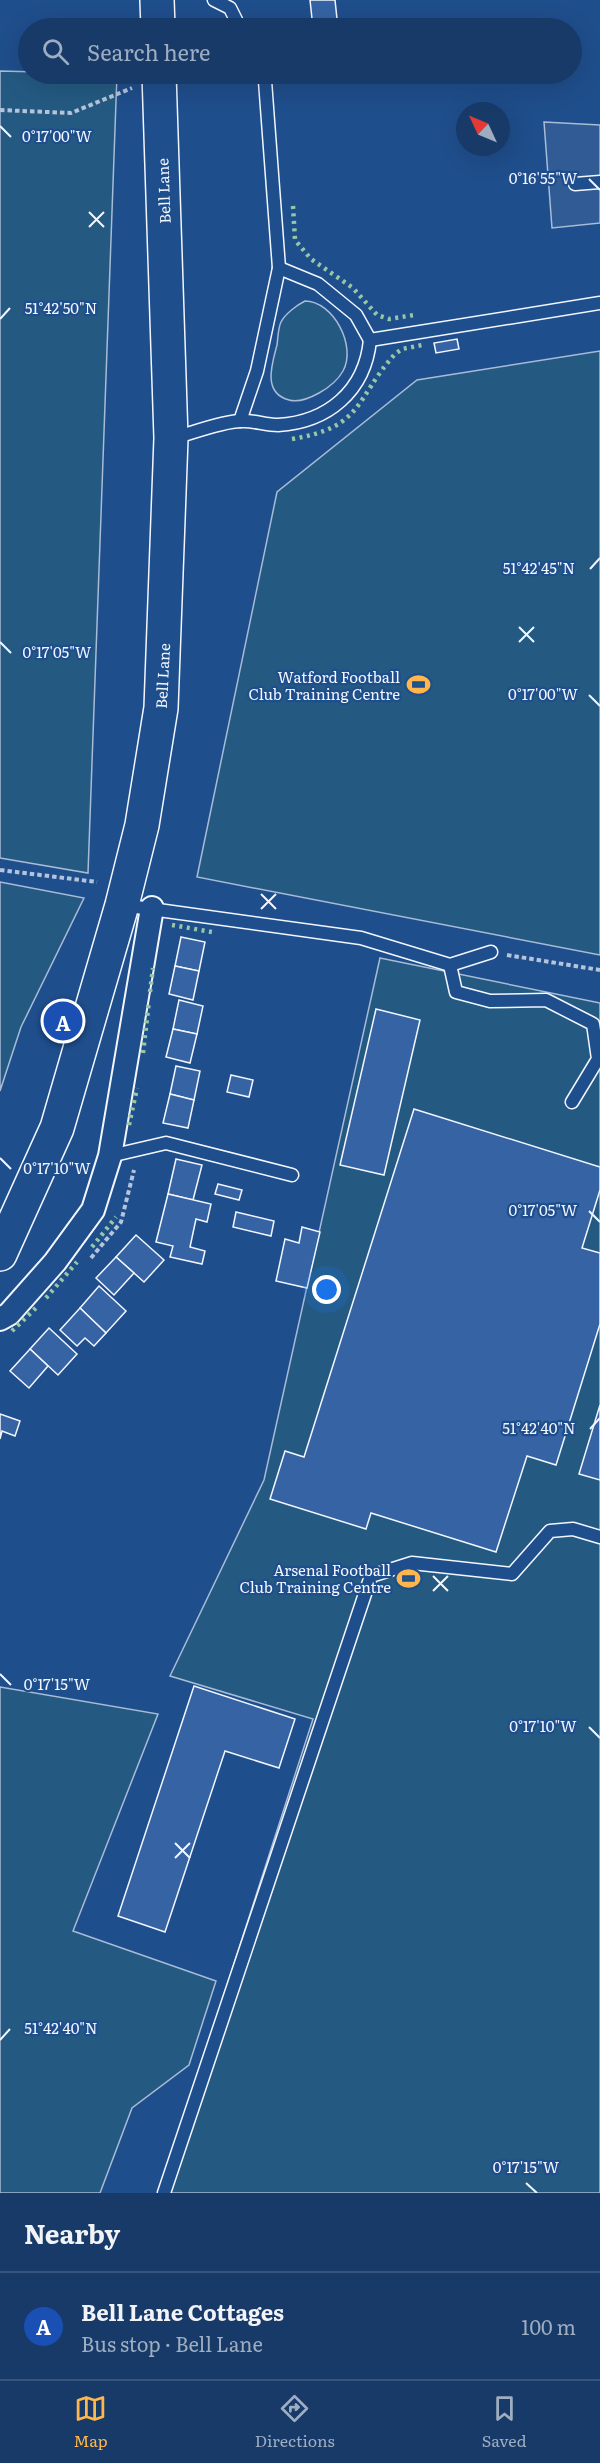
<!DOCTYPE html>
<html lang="en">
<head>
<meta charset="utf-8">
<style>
  body { margin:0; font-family:Literata,serif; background:#244571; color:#f1f3f6 }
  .compass { position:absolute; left:456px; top:102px; width:54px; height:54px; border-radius:50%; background:#173a69; box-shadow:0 6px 24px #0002; rotate:314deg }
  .you { position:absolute; left:327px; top:1290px; width:21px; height:21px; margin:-15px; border:4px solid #fff; border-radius:50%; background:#1a73e8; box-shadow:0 0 0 9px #1a73e833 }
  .badge { display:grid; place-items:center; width:39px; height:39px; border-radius:50%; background:#ffb74d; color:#fff; font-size:20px; font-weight:700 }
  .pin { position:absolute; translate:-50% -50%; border:3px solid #fff; box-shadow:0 2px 6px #0006 }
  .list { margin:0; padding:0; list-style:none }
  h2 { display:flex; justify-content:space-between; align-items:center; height:78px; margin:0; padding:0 24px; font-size:26px }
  h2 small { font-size:20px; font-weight:400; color:#9eadc0 }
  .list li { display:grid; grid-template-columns:39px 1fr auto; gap:18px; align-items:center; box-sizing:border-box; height:108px; padding:0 24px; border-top:2px solid #36547d }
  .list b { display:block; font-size:22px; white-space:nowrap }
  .list p { margin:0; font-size:20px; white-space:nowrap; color:#9eadc0 }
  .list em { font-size:20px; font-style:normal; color:#9eadc0 }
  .icon { flex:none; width:33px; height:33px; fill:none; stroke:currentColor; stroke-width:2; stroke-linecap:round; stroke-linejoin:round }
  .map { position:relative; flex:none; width:600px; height:2193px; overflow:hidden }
  .search { position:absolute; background:#173a69; box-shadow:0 6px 24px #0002; left:18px; right:18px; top:18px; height:66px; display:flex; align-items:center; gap:15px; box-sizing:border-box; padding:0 21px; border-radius:33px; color:#9eadc0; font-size:22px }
  .sheet { height:186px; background:#173a69 }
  nav { display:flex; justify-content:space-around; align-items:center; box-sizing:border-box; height:84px; border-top:2px solid #36547d; background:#173a69; font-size:16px; color:#9eadc0 }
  nav a { display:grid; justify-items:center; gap:3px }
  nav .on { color:#ffb74d }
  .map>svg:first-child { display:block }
  .green { fill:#245a82; stroke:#a8bbd7; stroke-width:1.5 }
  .parking { fill:#305b95; stroke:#a8bbd7; stroke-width:1.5 }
  .building { fill:#3563a3; stroke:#f2f6ff; stroke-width:1.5 }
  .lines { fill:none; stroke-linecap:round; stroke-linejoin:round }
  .service-casing { stroke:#f2f6ff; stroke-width:15 }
  .minor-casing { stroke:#f2f6ff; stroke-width:26 }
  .secondary-casing { stroke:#f2f6ff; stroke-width:36 }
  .path { stroke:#b3c4dc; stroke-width:4; stroke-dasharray:4.5 3; stroke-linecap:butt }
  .service { stroke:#1f4e8c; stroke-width:12 }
  .minor { stroke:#1f4e8c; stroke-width:22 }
  .secondary { stroke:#1f4e8c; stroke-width:33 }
  .hedge { stroke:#97c8a6; stroke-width:4.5; stroke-dasharray:3 4.5; stroke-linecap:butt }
  .ticks { fill:none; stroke:#f2f6ff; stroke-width:2 }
  .labels { text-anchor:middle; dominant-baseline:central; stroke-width:4.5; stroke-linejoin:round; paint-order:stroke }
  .street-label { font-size:15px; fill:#f2f6ff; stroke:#1f4e8c }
  .poi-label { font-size:15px; fill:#f2f6ff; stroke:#1f4e8c; text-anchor:end }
  .ticks-label { font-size:15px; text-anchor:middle; fill:#f2f6ff; stroke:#1f4e8c; stroke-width:4.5; stroke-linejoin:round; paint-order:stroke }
</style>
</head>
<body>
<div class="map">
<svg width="600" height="2193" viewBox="0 0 600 2193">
  <rect width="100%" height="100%" fill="#1f4e8c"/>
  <g class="green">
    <polygon points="0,71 117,74 88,873 0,858"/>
    <path d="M305,301c28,0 52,45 38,70 -5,9 -15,17 -24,22 -9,5 -20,10 -30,7 -27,-7 -17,-36 -12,-55 1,-7 1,-17 4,-23 4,-8 16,-17 24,-21z"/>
    <polygon points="600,351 600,955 197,877 277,492 417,380"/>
    <polygon points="0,882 84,898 21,1027 0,1091"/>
    <polygon points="380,958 600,1003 600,2193 160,2193 313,1719 170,1676 264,1480"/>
    <polygon points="0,1687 158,1714 73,1931 216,1981 189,2065 132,2108 100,2193 0,2193"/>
  </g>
  <polygon class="parking" points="544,122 600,125 600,223 552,228"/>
  <g class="building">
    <polygon points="310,0 335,0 338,28 313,28"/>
    <polygon points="457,339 459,349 436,353 434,343"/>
    <polygon points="181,937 205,942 199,971 175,966"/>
    <polygon points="175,966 199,971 193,1000 169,994"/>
    <polygon points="179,1000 203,1006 197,1034 173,1029"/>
    <polygon points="376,1009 420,1020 384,1175 340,1165"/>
    <polygon points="173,1029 197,1034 190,1063 166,1057"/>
    <polygon points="176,1066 200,1071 194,1100 170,1094"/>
    <polygon points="231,1075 253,1080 249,1097 227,1092"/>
    <polygon points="170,1094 194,1100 188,1128 163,1123"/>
    <polygon points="414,1109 600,1167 600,1190 582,1248 600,1253 600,1324 556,1465 527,1456 496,1552 371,1513 366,1529 270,1499 285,1451 304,1457"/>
    <polygon points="176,1159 202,1165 193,1200 168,1194"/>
    <polygon points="218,1184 242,1190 239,1200 215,1194"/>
    <polygon points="168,1194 211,1204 207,1222 196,1219 190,1247 205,1251 202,1264 170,1257 173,1246 156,1242"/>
    <polygon points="236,1212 274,1221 271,1236 233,1227"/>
    <polygon points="302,1227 320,1232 307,1288 276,1281 285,1239 299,1243"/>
    <polygon points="136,1235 164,1260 144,1282 116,1257"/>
    <polygon points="116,1257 134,1273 114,1295 96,1278"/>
    <polygon points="99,1286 126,1311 106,1333 80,1308"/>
    <polygon points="80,1308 106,1333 94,1346 85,1338 77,1346 60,1330"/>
    <polygon points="49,1328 77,1354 58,1375 30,1349"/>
    <polygon points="30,1349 48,1366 29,1388 10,1371"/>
    <polygon points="600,1405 600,1480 579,1474"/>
    <polygon points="0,1414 20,1421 15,1436 2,1431 0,1439"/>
    <polygon points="194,1686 295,1719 279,1768 225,1751 165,1932 118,1916"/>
  </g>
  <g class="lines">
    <defs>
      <g id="service">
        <polyline points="214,0 230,8 240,28"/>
        <polyline points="575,184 600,182"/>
        <polyline points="279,268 318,284 356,315 370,340 600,303"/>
        <polyline points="240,421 257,371 279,268 265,81 261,74"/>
        <path d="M174,438c18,-5 49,-17 67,-17 12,-1 24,4 37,4 50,-3 87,-34 92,-85"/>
        <polyline points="122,905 361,938 450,965 491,952"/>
        <polyline points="450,965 456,992 490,1001 546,1000 593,1024 598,1059 572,1102"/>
        <polyline points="110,1156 166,1143 292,1175"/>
        <polyline points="164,2193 371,1576 412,1563 512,1574 550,1531 573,1529 600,1537"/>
      </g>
      <polyline id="minor" points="0,1319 9,1314 55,1262 93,1210 110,1156 152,908"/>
      <g id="secondary">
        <polyline points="157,0 158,28"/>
        <polyline points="0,1254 57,1128 122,905 142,825 161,708 171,438 159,74"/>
      </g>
    </defs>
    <use href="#service" class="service-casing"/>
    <use href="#minor" class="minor-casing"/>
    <use href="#secondary" class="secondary-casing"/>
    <g class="path">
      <polyline points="0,110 71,113 132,88"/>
      <polyline points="0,870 97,882"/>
      <polyline points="507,955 600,970"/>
      <polyline points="91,1258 121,1222 134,1170"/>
    </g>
    <use href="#service" class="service"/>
    <use href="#minor" class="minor"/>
    <use href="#secondary" class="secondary"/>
    <g class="hedge">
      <polyline points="293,206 295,240 311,259 353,288 377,315 389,319 414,315"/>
      <path d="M292,439c72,-12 62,-39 103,-85l7,-5 20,-4"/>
      <polyline points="172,925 212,932"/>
      <polyline points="150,992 153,968"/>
      <polyline points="143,1053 149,1001"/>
      <polyline points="129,1125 137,1088"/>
      <polyline points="92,1247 116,1217"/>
      <polyline points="46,1298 77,1262"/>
      <polyline points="12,1331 39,1305"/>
    </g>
  </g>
  <path class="ticks" d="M0,126l11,11M589,179l11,11M89,212l15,15M89,227l15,-15M0,319l10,-11M590,569l10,-11M519,627l15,15M0,642l11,11M519,642l15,-15M589,695l11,11M261,894l15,15M261,909l15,-15M0,1158l11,11M589,1211l11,11M590,1429l10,-11M433,1576l15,15M433,1591l15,-15M0,1674l11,11M589,1727l11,11M175,1843l15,15M175,1858l15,-15M0,2040l10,-11M526,2183l11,10"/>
  <defs>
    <symbol id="stadium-bare" viewBox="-9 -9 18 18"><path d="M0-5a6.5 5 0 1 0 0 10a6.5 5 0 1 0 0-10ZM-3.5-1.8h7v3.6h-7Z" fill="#ffb74d" stroke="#1f4e8c" stroke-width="2.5" paint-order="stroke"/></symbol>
  </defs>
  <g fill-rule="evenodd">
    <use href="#stadium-bare" x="402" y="668" width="33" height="33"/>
    <use href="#stadium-bare" x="392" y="1562" width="33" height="33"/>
  </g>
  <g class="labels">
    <g class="street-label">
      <text transform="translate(163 191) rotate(-92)">Bell Lane</text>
      <text transform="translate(162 676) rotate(-87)">Bell Lane</text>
    </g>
    <g class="poi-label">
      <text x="400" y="676">Watford Football<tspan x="400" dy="17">Club Training Centre</tspan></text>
      <text x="391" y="1569">Arsenal Football<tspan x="391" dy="17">Club Training Centre</tspan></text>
    </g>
  </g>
  <g class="ticks-label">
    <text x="57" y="142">0°17'00"W</text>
    <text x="543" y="184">0°16'55"W</text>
    <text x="61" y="314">51°42'50"N</text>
    <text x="539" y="574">51°42'45"N</text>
    <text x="57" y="658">0°17'05"W</text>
    <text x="543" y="700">0°17'00"W</text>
    <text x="57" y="1174">0°17'10"W</text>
    <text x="543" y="1216">0°17'05"W</text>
    <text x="539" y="1434">51°42'40"N</text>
    <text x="57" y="1690">0°17'15"W</text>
    <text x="543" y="1732">0°17'10"W</text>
    <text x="61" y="2034">51°42'40"N</text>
    <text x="526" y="2173">0°17'15"W</text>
  </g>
</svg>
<svg class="compass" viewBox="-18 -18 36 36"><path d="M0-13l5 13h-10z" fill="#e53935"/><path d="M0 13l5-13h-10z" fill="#9eadc0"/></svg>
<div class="you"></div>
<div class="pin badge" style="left:63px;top:1021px;background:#1a4fb4">A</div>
<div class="search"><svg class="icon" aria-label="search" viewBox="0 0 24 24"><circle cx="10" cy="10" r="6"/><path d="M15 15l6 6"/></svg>Search here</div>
</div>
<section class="sheet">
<h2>Nearby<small></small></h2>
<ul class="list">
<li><span class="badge" style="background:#1a4fb4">A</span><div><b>Bell Lane Cottages</b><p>Bus stop · Bell Lane</p></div><em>100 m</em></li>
</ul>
</section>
<nav>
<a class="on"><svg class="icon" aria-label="map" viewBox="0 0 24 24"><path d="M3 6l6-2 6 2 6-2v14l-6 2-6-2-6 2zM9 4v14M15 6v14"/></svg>Map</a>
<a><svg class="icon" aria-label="directions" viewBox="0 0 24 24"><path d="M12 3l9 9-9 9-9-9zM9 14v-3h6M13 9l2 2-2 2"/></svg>Directions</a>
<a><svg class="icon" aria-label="saved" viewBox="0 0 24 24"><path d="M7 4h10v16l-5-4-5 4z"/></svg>Saved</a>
</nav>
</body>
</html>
